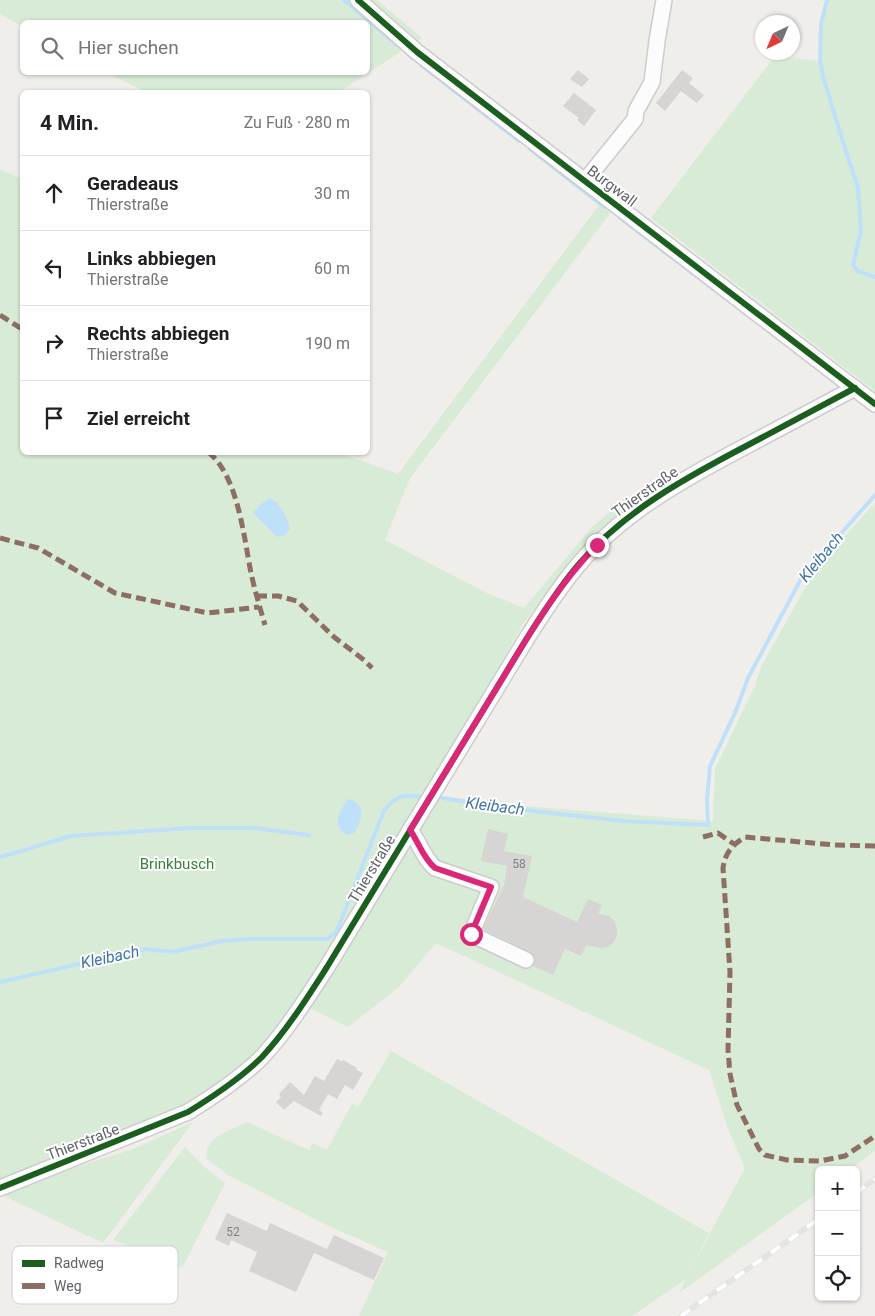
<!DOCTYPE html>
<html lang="de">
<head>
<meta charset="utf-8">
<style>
  body { margin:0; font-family:Roboto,sans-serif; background:#f6f6f6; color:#202124 }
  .controls { position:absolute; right:15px; bottom:15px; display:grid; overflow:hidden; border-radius:8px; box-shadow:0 1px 4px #0004 }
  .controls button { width:45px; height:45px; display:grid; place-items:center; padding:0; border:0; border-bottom:1px solid #e0e0e0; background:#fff; color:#202124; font:25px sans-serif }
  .compass { position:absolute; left:755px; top:15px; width:45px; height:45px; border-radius:50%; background:#fff; box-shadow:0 1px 4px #0004; rotate:224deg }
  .stop { position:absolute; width:15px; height:15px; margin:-11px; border:4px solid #db2777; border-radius:50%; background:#fff }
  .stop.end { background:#db2777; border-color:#fff; box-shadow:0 1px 5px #0008 }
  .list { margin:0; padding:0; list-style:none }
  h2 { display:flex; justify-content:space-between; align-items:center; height:65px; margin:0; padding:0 20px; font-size:21px }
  h2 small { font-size:16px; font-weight:400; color:#757577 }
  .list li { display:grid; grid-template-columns:32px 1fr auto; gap:15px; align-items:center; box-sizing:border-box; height:75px; padding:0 20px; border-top:1px solid #e0e0e0 }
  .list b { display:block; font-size:19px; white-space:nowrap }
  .list p { margin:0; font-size:16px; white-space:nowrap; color:#757577 }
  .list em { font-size:16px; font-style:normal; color:#757577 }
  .icon { flex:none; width:28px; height:28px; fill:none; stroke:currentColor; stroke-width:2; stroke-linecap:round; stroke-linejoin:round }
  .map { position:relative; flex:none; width:875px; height:1316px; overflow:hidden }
  .search { position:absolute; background:#fff; box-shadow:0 1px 4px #0004; left:20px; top:20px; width:350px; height:55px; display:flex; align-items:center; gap:12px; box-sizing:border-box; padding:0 18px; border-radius:8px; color:#757577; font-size:19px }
  .panel { position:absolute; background:#fff; box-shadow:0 1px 4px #0004; left:20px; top:90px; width:350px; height:365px; border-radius:8px }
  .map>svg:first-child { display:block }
  .green { fill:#d8ebd6 }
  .water { fill:#bfe0f9 }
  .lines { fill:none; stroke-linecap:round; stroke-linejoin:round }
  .stream { stroke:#bfe0f9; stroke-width:4 }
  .building { fill:#d6d5d3 }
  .minor-casing { stroke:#cbcccc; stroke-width:18 }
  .minor { stroke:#fdfcfc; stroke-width:15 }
  .rail-casing { stroke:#e4e4e4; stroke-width:5.5 }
  .rail { stroke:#fff; stroke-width:4; stroke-dasharray:11; stroke-linecap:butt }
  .quiet { stroke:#8d6e63; stroke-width:5; stroke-dasharray:10 5; stroke-linecap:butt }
  .cycleway-casing { stroke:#fff; stroke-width:9 }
  .cycleway { stroke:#1b5e20; stroke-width:6 }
  .route { stroke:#db2777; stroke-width:6 }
  .labels { text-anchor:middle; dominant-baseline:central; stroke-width:4; stroke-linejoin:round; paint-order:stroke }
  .number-label { font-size:12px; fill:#7e8184 }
  .street-label { font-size:15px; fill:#5f6368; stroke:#fff }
  .park-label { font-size:15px; fill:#348238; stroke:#fff }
  .water-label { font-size:16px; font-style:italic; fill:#4174aa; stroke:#fff }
  .key { fill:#fff; stroke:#cfd0d2; stroke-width:1 }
  .key-label { font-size:14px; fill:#5f6368 }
</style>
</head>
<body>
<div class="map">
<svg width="875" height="1316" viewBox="0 0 875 1316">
  <rect width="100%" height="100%" fill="#efeeea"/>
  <g class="green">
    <polygon points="0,0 377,0 422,38 339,92 145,92 108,73 368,72 368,22 22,22 22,26 0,14"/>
    <polygon points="827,0 875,0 875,391 651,218 775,56 820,61 821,25"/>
    <polygon points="0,169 22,179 22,452 340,453 398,474 599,205 611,212 410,478 385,540 487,593 524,608 592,527 627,497 630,504 591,538 566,567 523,624 473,715 363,896 276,1034 212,1094 0,1185"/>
    <path d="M875,503v648l-26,19h-30v22l-140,101 7,-14 -54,37h-273l29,-64 -59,-26 -101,-51 -21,-16c-4,-22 24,-29 40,-37l62,28 3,-7 15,7 25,-46 6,3 33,-56 318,182 -23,45 59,-110 -17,-39 -19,-59 -273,-127 -38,45 -50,39 -38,-19 126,-209 277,22 2,-52 39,-81 8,-23 54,-97z"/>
    <polygon points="193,1122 103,1243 2,1195 73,1168 133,1149"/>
    <polygon points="185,1147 202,1165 225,1183 182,1268 113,1240"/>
  </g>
  <g class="water">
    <path d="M270,498c11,5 16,19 20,30l-5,7 -8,2 -24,-24 8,-9z"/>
    <path d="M348,799c20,5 14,21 6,34l-7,2c-16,-11 -8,-22 1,-36z"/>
  </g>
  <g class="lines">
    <g class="stream">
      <polyline points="344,0 397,45"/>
      <polyline points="827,0 821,24 820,61 824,80 848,158 858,187 861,231 853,265 858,271 875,277"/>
      <polyline points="405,51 412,58"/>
      <polyline points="421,65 519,141"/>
      <polyline points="530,149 604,207"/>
      <polyline points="619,217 754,320"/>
      <polyline points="435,797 540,812 624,821 708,825 707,800 710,766 735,713 748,678 801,579 875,495"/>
      <polyline points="0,857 71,836 191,828 254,828 309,835"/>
      <path d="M0,982l145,-33 27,3 50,-11 27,-2h78l9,-6 48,-122c14,-19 21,-15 42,-14"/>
    </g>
  </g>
  <g class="building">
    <polygon points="578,70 589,79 582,87 570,79"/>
    <polygon points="682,70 693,78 689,83 704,95 697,103 681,91 665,111 656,103"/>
    <polygon points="574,93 596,110 584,126 577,120 579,118 563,106"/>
    <polygon points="488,829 508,834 504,851 532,856 523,897 577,922 588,899 602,905 598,914 609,916 614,921 617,928 617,936 614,942 608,947 601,948 586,945 581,956 565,949 553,975 533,966 535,959 530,952 483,929 504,885 507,866 481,861"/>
    <polygon points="337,1059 342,1062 343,1060 357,1068 356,1070 363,1073 353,1090 345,1085 337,1099 328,1094 319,1110 323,1113 321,1116 294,1101 284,1110 276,1102 281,1097 279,1094 290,1082 304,1095 315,1076 324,1081"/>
    <polygon points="227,1213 267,1231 270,1223 327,1249 334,1235 384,1258 374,1280 314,1253 296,1292 249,1271 257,1252 231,1240 229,1246 215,1239"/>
  </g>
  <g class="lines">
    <defs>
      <g id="minor">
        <polyline points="358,0 417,52 875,404"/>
        <polyline points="585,181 635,119 636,111 652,82 657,41 664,0"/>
        <path d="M410,830c10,13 13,28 25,38l56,19 -20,47 55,26"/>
        <path d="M0,1188l188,-76c26,-16 52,-33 74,-55 25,-27 45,-59 65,-90l200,-329c16,-25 32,-51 52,-74 45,-53 108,-87 169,-119 36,-19 72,-38 107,-57"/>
      </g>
    </defs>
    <use href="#minor" class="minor-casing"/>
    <use href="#minor" class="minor"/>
    <defs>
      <g id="rail">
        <polyline points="856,1193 875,1179"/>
        <polyline points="681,1316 819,1219"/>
      </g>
    </defs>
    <use href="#rail" class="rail-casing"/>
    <use href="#rail" class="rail"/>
    <g class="quiet">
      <polyline points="0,315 22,329"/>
      <path d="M208,452c30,23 36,86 43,121 4,18 9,35 14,52"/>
      <polyline points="0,538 38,548 115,593 208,613 259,607"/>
      <polyline points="257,596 278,596 297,601 334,637 364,660 372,668"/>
      <polyline points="703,837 718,833 734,844"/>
      <path d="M875,846l-40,-1 -90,-8c-13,8 -20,16 -22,31l7,104 -2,78 2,24 7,31 22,44 6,6 22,5 33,1 25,-5 30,-20"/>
    </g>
    <defs>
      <g id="cycleway">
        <polyline points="358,0 417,52 875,404"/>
        <path d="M0,1188l188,-76c26,-16 52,-33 74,-55 25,-27 45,-59 65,-90l200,-329c16,-25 32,-51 52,-74 45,-53 108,-87 169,-119 36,-19 72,-38 107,-57"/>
      </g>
    </defs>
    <use href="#cycleway" class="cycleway-casing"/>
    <use href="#cycleway" class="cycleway"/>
  </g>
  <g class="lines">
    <path class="route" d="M471,934l20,-47 -56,-19c-12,-10 -16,-25 -25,-38 30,-49 60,-99 91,-149 29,-48 57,-96 96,-136"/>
  </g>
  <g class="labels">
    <g class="number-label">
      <text x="519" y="864">58</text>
      <text x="233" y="1232">52</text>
    </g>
    <g class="street-label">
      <text transform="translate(612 186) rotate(37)">Burgwall</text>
      <text transform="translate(645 492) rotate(-35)">Thierstraße</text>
      <text transform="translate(372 869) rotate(-59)">Thierstraße</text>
      <text transform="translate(83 1142) rotate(-21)">Thierstraße</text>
    </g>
    <g class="park-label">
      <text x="177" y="864">Brinkbusch</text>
    </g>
    <g class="water-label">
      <text transform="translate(821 557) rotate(-50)">Kleibach</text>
      <text transform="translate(495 806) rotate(7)">Kleibach</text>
      <text transform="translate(110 957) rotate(-12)">Kleibach</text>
    </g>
  </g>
  <rect x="12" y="1246" width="166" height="58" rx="8" class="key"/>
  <rect x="22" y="1260" width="23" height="7" fill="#1b5e20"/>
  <rect x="22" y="1283" width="23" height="6" fill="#8d6e63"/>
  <g class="key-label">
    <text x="54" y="1268">Radweg</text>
    <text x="54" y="1291">Weg</text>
  </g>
</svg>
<div class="controls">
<button>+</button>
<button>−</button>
<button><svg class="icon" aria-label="locate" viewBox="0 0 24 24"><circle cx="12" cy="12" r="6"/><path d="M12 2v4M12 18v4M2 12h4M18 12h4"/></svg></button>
</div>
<svg class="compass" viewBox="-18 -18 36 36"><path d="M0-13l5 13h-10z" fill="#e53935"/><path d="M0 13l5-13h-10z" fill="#757577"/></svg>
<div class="stop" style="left:471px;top:934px"></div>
<div class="stop end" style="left:597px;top:545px"></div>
<div class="search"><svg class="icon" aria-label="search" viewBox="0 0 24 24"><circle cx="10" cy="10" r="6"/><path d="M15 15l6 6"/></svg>Hier suchen</div>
<section class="panel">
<h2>4 Min.<small>Zu Fuß · 280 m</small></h2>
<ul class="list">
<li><svg class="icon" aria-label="ahead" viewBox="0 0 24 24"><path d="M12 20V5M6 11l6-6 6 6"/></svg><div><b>Geradeaus</b><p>Thierstraße</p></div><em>30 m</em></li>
<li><svg class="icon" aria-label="left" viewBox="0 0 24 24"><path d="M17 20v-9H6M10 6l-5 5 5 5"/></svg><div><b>Links abbiegen</b><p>Thierstraße</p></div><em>60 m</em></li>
<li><svg class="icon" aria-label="right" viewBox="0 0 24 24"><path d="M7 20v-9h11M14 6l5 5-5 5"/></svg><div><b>Rechts abbiegen</b><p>Thierstraße</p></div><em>190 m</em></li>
<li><svg class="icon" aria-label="arrive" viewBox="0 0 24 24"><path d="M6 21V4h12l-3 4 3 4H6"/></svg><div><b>Ziel erreicht</b></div></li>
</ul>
</section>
</div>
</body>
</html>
